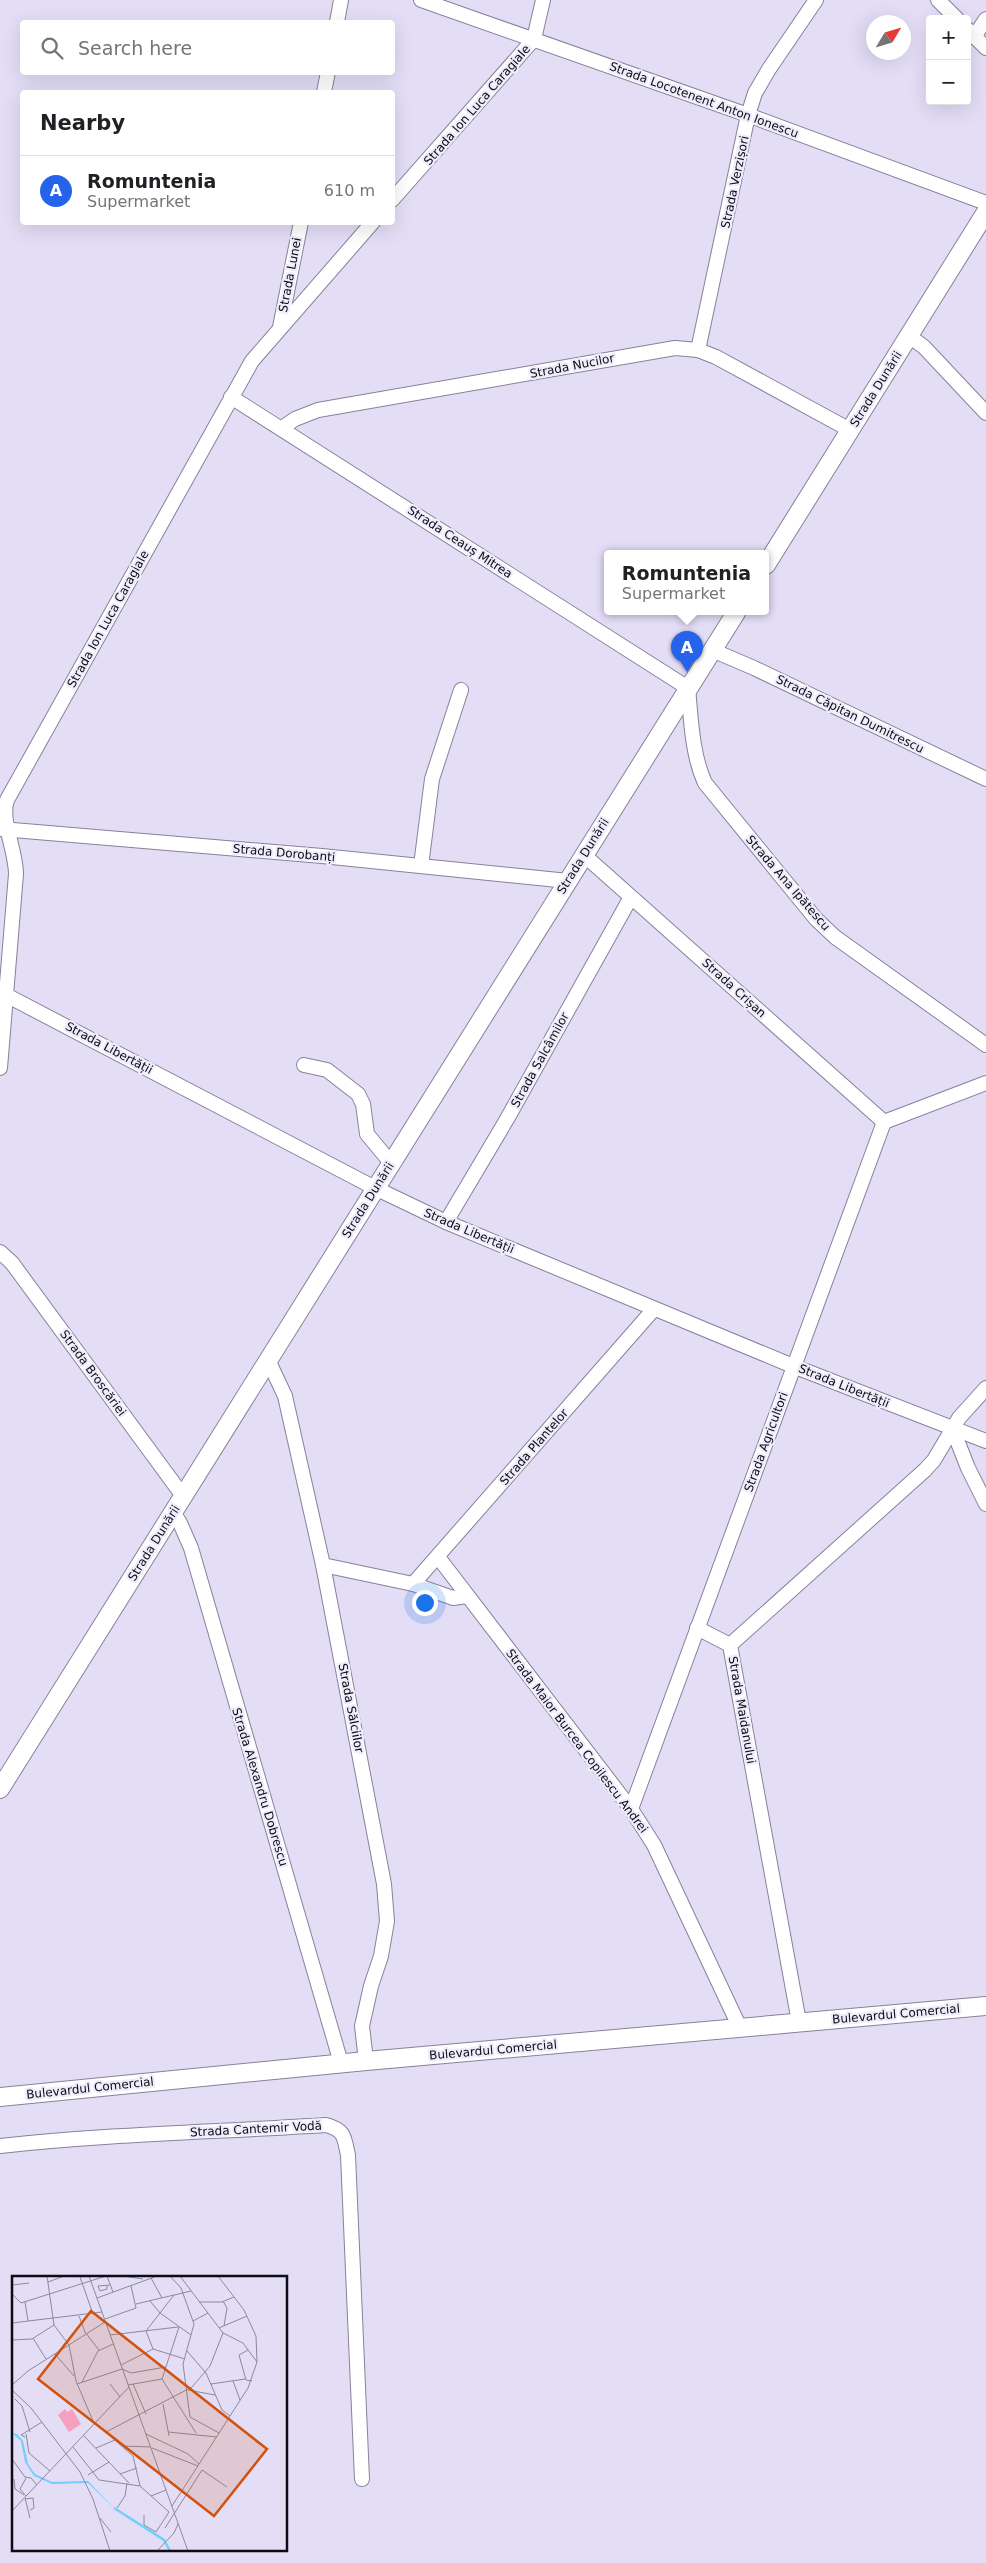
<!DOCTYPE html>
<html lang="en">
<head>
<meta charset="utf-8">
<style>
  body { margin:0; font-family:"DejaVu Sans",sans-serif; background:#f6f6f6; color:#202124 }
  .controls { position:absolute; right:15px; top:15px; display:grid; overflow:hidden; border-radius:5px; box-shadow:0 5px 20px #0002 }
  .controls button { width:45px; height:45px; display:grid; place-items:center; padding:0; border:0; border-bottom:1px solid #e0e0e0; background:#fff; color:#202124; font:25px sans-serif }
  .compass { position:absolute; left:866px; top:15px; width:45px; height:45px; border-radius:50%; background:#fff; box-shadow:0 5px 20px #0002; rotate:52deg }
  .you { position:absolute; left:424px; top:1602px; width:18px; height:18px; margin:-12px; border:4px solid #fff; border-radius:50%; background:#1a73e8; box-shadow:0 0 0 8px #1a73e833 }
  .badge { display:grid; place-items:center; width:32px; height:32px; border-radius:50%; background:#2563eb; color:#fff; font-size:16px; font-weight:700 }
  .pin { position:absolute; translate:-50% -41px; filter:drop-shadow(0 1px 2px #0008) }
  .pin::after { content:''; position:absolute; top:26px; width:18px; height:15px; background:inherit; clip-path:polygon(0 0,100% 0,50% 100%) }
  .popup { position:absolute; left:604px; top:550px; width:165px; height:65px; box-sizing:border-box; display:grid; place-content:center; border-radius:5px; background:#fff; filter:drop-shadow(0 1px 4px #0005); font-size:16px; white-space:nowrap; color:#757577 }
  .popup b { font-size:19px; color:#202124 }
  .popup::after { content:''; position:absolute; left:50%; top:100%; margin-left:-10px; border:10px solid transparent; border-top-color:#fff }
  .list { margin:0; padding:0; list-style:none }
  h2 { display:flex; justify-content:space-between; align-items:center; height:65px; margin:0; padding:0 20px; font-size:21px }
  h2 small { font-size:16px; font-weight:400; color:#757577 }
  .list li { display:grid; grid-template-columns:32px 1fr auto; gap:15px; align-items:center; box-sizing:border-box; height:70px; padding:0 20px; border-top:1px solid #e0e0e0 }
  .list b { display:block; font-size:19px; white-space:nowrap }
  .list p { margin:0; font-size:16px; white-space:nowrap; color:#757577 }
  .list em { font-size:16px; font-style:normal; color:#757577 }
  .icon { flex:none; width:28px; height:28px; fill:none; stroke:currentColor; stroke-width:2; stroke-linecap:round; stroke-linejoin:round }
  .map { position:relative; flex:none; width:986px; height:2563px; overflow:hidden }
  .search { position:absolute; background:#fff; box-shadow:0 5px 20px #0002; left:20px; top:20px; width:375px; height:55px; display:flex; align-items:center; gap:12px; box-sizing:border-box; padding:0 18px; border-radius:5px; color:#757577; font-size:19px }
  .panel { position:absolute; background:#fff; box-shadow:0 5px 20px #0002; left:20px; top:90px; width:375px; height:135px; border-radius:5px }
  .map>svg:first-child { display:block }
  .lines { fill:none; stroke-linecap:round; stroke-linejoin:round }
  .minor-casing { stroke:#878299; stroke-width:16 }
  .major-casing { stroke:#878299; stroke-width:20 }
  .minor { stroke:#fff; stroke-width:14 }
  .major { stroke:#fff; stroke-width:18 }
  .labels { text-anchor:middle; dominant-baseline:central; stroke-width:4.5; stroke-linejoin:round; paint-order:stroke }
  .street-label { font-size:12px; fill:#0d0b13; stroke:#efecfb }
  .inset-river { fill:none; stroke:#71ceff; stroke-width:2.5 }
  .inset-road { fill:none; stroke:#8d899b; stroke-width:1 }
  .view { fill:#d2510d; fill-opacity:0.15; stroke:#d2510d; stroke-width:2.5 }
  .inset-edge { fill:none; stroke:#0d0b13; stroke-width:2.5 }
</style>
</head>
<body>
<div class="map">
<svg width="986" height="2563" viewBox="0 0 986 2563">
  <rect width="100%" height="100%" fill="#e3ddf6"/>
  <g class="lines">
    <defs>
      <g id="minor">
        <polyline points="421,0 748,115 986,203"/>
        <polyline points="938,0 957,19"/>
        <polyline points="337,22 341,0"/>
        <polyline points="967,29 986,48"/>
        <polyline points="974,37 986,19"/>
        <polyline points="324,92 328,72"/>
        <polyline points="392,200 534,39 543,0"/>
        <polyline points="280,327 301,222"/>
        <polyline points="909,336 924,347 986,413"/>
        <polyline points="698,350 748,115 755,93 769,69 816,0"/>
        <path d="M231,397l457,291c3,31 4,67 17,95l111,136 19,18 151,108"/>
        <polyline points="282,428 295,419 318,410 675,348 698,350 716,357 850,430"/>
        <polyline points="712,650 754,668 986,779"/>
        <polyline points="1,829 322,856 568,881"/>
        <polyline points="584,855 884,1122"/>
        <polyline points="421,866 432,779 461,690"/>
        <polyline points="4,994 375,1188 446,1222 793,1366 986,1441"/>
        <polyline points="304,1065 327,1070 358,1094 363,1104 367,1134 391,1163"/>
        <path d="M0,1068l16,-194c0,-24 -16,-54 -9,-74l245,-439 121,-139"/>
        <polyline points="446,1222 507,1119 631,897"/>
        <polyline points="0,1252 12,1263 183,1496"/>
        <polyline points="268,1360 285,1396 323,1565 384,1884 387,1921 381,1956 371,1986 362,2026 366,2061"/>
        <polyline points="953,1430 968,1468 986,1504"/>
        <polyline points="173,1512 180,1523 191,1548 341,2063"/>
        <polyline points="438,1557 631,1809 654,1845 740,2028"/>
        <polyline points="323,1565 413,1584 453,1598 467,1596"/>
        <polyline points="413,1584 654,1309"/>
        <polyline points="697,1628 730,1645"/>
        <polyline points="631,1809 884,1122 986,1083"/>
        <polyline points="799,2022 730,1645 925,1470 934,1460 959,1418 986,1388"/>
        <path d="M0,2146c108,-12 217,-14 326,-21 19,5 18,12 22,30l14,324"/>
      </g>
      <g id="major">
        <polyline points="766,565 986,212"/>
        <polyline points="0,1789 737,611"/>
        <polyline points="0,2097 366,2061 986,2006"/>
      </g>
    </defs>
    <use href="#minor" class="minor-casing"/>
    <use href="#major" class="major-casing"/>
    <use href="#minor" class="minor"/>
    <use href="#major" class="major"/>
  </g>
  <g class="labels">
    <g class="street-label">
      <text transform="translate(704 100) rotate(20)">Strada Locotenent Anton Ionescu</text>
      <text transform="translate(477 105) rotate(-49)">Strada Ion Luca Caragiale</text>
      <text transform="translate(735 182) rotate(-78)">Strada Verzișori</text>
      <text transform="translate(290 275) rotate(-79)">Strada Lunei</text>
      <text transform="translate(572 366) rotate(-11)">Strada Nucilor</text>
      <text transform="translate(876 389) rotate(-58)">Strada Dunării</text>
      <text transform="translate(460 542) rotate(33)">Strada Ceauș Mitrea</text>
      <text transform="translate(108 619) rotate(-61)">Strada Ion Luca Caragiale</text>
      <text transform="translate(850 714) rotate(26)">Strada Căpitan Dumitrescu</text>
      <text transform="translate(284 853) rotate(5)">Strada Dorobanți</text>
      <text transform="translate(583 856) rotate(-58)">Strada Dunării</text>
      <text transform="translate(788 883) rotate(49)">Strada Ana Ipătescu</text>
      <text transform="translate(734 988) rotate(42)">Strada Crișan</text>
      <text transform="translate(109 1048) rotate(28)">Strada Libertății</text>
      <text transform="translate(540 1060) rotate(-61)">Strada Salcâmilor</text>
      <text transform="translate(368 1200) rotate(-58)">Strada Dunării</text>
      <text transform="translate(469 1231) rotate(23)">Strada Libertății</text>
      <text transform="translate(93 1373) rotate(54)">Strada Broscăriei</text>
      <text transform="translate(844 1386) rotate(22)">Strada Libertății</text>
      <text transform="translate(766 1442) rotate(-70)">Strada Agricultori</text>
      <text transform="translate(534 1447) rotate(-49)">Strada Plantelor</text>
      <text transform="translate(154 1543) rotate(-58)">Strada Dunării</text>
      <text transform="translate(351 1708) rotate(79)">Strada Sălciilor</text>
      <text transform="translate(742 1710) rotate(80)">Strada Maidanului</text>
      <text transform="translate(577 1741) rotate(53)">Strada Maior Burcea Copilescu Andrei</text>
      <text transform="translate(260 1787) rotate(73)">Strada Alexandru Dobrescu</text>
      <text transform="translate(896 2014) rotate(-5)">Bulevardul Comercial</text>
      <text transform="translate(493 2050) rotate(-5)">Bulevardul Comercial</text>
      <text transform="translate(90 2088) rotate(-6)">Bulevardul Comercial</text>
      <text transform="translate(256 2129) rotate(-3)">Strada Cantemir Vodă</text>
    </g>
  </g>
  <g transform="translate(12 2276)">
    <rect width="275" height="275" fill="#e3ddf6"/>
    <path d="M53,133l2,3 5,-3 9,15 -12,8 -11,-17z" fill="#f5a1bd"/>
    <path d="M0,157l5,1 6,7 5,23 7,10 17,8 36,-1 27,28 -27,-26 -36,1 -18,-8 -9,-14 -4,-21z" fill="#71ceff"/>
    <path class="inset-river" d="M102,232l50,32 6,11"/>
    <path class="inset-road" d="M35,0l7,49 15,20 7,36 17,40 40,35 7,30 29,26M77,0l99,275M95,0l6,16M111,0l20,3M158,0l11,12 13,36 -11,40 7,53 29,16M168,0l43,57 20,10 14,19M68,1l13,37M139,2l11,20M36,6l16,-6M0,9l17,-2M95,10v3l-7,2 -2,-5 12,-1M0,18l9,9 85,-27M85,22l60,-22M138,25l10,12 31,22M211,25l4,7 -3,18M13,26l3,19M187,26h23l12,-5M124,28l55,-13M67,40l6,16 14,18M93,43l31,-11 -5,-22M181,45l15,-8M0,47l90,-11M167,51l-17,52 34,54M207,52l28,-12M98,59l68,-8M21,62l13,21M0,64l20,-1 22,-14M141,73l-7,-18 28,-36M141,73l32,10M236,74l-9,5 7,25 6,1M175,75l19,22 16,37 8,6M43,78l19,22M109,89l32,-16M221,105l7,19M70,106l16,-31 15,-7M65,108l45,-15 9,4 35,-6M98,108l10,13M121,108l13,30M199,108l34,-5M0,109l16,-14 77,-49M116,109l34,-6M0,114l19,18 49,64 13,27 17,52M176,114l27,5M3,123l7,7 8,26M151,128l6,32M94,156l86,-45 18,-21 13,-33M156,156l49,5M14,158l3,19 21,18M134,158l42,20 11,10M71,159l46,48M13,161l-4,-2 21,-13M111,170l27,1M61,171l26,33 41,6M84,172l19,-8M140,172l46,18M0,183l13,18 6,1 6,7M108,198l17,-6M76,199l21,-13M14,202l-6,11 6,7M2,203l1,10 9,6M139,220l15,-6M13,222l5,20M13,223l8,-1 1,10 -4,2M160,230l76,-118 9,-26 -1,-26 -12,-26 -26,-34M105,232l8,-12 2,-13M0,235l117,-124M132,239v10l12,7 13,-20M88,242l11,14M153,252l37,-58 25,17M145,275l17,-18 4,-9"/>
    <path class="view" d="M79,35l176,138 -53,67 -176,-137z"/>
    <rect width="275" height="275" class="inset-edge"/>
  </g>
</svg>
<div class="controls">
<button>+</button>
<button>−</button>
</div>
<svg class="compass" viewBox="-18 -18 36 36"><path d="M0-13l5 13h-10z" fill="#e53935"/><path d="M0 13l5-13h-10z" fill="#757577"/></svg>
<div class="you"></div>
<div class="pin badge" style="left:687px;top:672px">A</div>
<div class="popup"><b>Romuntenia</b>Supermarket</div>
<div class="search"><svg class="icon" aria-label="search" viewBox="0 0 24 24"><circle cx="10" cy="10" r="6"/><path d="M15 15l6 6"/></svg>Search here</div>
<section class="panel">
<h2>Nearby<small></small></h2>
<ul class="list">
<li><span class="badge">A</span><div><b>Romuntenia</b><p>Supermarket</p></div><em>610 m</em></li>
</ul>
</section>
</div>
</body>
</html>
